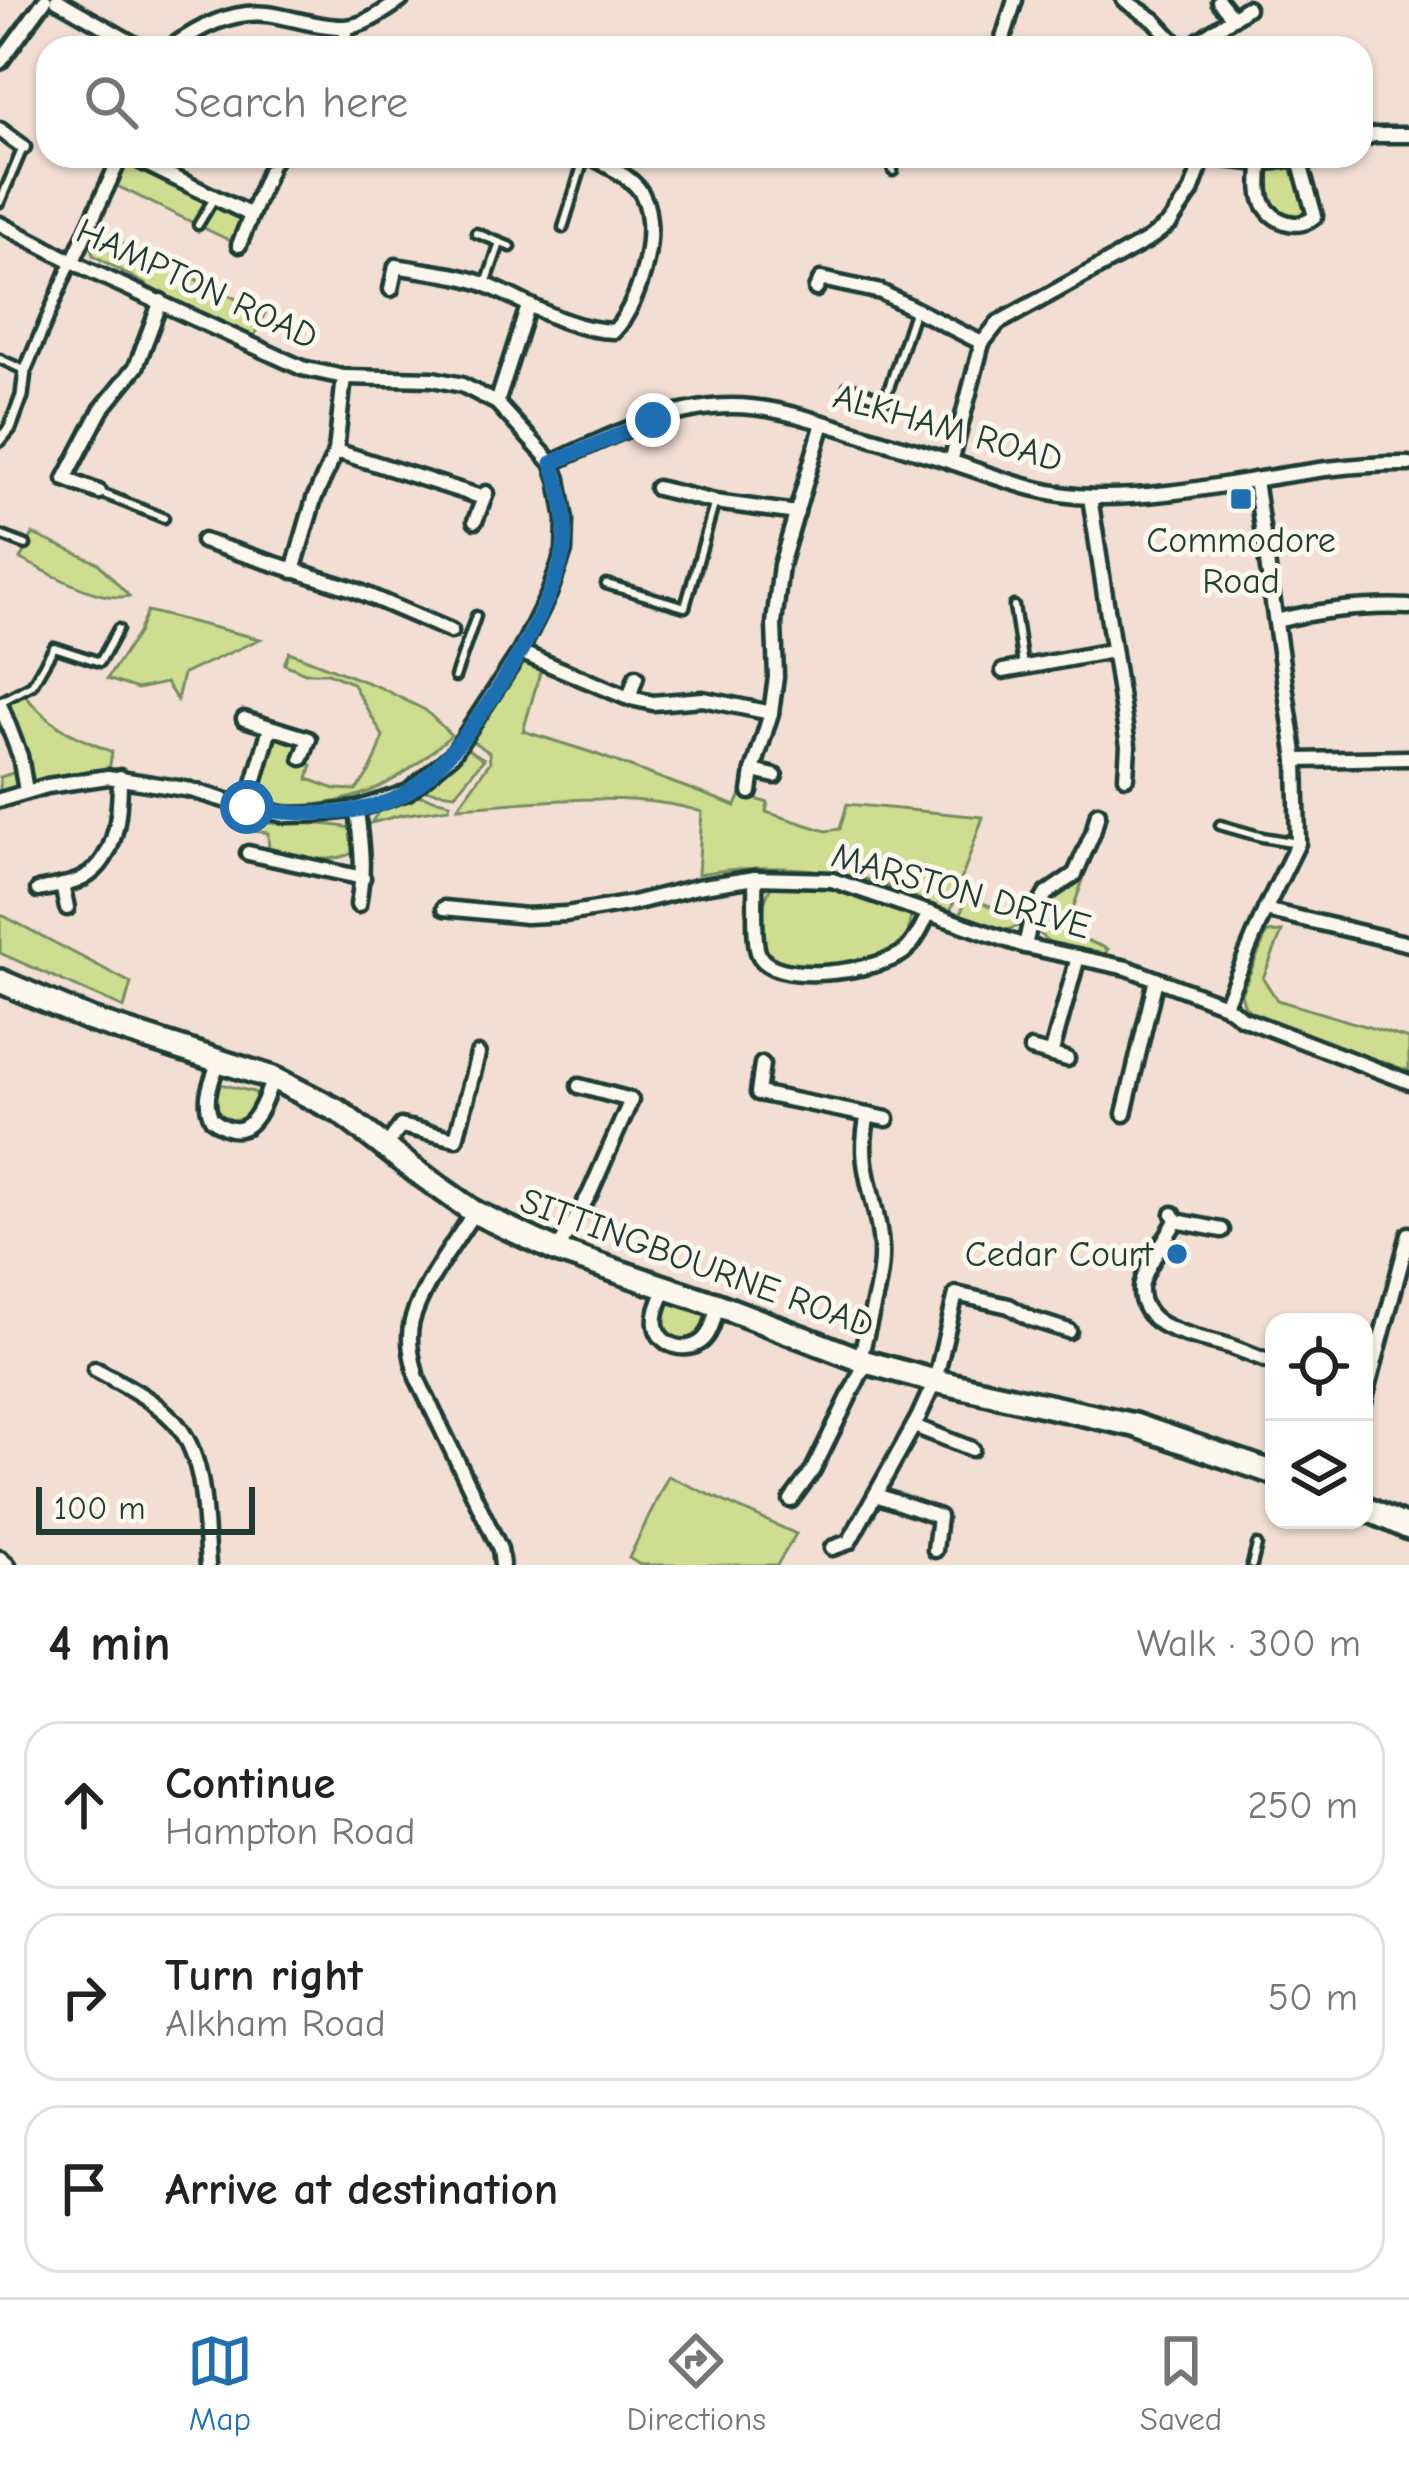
<!DOCTYPE html>
<html lang="en">
<head>
<meta charset="utf-8">
<style>
  body { margin:0; font-family:"Comic Neue",sans-serif; background:#f6f6f6; color:#222 }
  .controls { position:absolute; right:36px; bottom:36px; display:grid; overflow:hidden; border-radius:24px; box-shadow:0 3px 9px #0004 }
  .controls button { width:108px; height:108px; display:grid; place-items:center; padding:0; border:0; border-bottom:3px solid #e0e0e0; background:#fff; color:#222; font:60px sans-serif }
  .scale { position:absolute; left:36px; bottom:30px; width:219px; box-sizing:border-box; padding-left:12px; border:6px solid #1f3d34; border-top:0; font-size:33px; line-height:42px; white-space:nowrap; color:#1f3d34; -webkit-text-stroke:9px #fbf7ec; paint-order:stroke }
  .stop { position:absolute; width:36px; height:36px; margin:-27px; border:9px solid #1f6fb2; border-radius:50%; background:#fff }
  .stop.end { background:#1f6fb2; border-color:#fff; box-shadow:0 3px 12px #0008 }
  .list { margin:0; padding:0; list-style:none }
  h2 { display:flex; justify-content:space-between; align-items:center; height:156px; margin:0; padding:0 48px; font-size:51px }
  h2 small { font-size:39px; font-weight:400; color:#767676 }
  .list li { display:grid; grid-template-columns:78px 1fr auto; gap:36px; align-items:center; box-sizing:border-box; height:168px; margin:0 24px 24px; padding:0 24px; border:3px solid #e0e0e0; border-radius:36px }
  .list b { display:block; font-size:45px; white-space:nowrap }
  .list p { margin:0; font-size:39px; white-space:nowrap; color:#767676 }
  .list em { font-size:39px; font-style:normal; color:#767676 }
  .icon { flex:none; width:66px; height:66px; fill:none; stroke:currentColor; stroke-width:2; stroke-linecap:round; stroke-linejoin:round }
  .map { position:relative; flex:none; width:1409px; height:1565px; overflow:hidden }
  .search { position:absolute; background:#fff; box-shadow:0 3px 9px #0004; left:36px; right:36px; top:36px; height:132px; display:flex; align-items:center; gap:30px; box-sizing:border-box; padding:0 42px; border-radius:36px; color:#767676; font-size:45px }
  .sheet { height:732px; background:#fff }
  nav { display:flex; justify-content:space-around; align-items:center; box-sizing:border-box; height:168px; border-top:3px solid #e0e0e0; background:#fff; font-size:33px; color:#767676 }
  nav a { display:grid; justify-items:center; gap:6px }
  nav .on { color:#1f6fb2 }
  .map>svg:first-child { display:block }
  .green { fill:#cedd90; stroke:#768d62; stroke-width:3 }
  .lines { fill:none; stroke-linecap:round; stroke-linejoin:round }
  .service-casing { stroke:#1f3d34; stroke-width:15 }
  .pedestrian-casing { stroke:#1f3d34; stroke-width:18 }
  .minor-casing { stroke:#1f3d34; stroke-width:21 }
  .trunk-casing { stroke:#1f3d34; stroke-width:30 }
  .service { stroke:#fbf7ec; stroke-width:6 }
  .pedestrian { stroke:#fbf7ec; stroke-width:9 }
  .minor { stroke:#fbf7ec; stroke-width:12 }
  .trunk { stroke:#fbf7ec; stroke-width:21 }
  .route { stroke:#1f6fb2; stroke-width:15 }
  .poi-dot { fill:#1f6fb2; stroke:#fbf7ec; stroke-width:4.5 }
  .labels { text-anchor:middle; dominant-baseline:central; stroke-width:10; stroke-linejoin:round; paint-order:stroke }
  .street-label { font-size:36px; fill:#1f3d34; stroke:#fbf7ec }
  .poi-label { font-size:36px; fill:#1f3d34; stroke:#fbf7ec }
</style>
</head>
<body>
<div class="map">
<svg width="1409" height="1565" viewBox="0 0 1409 1565">
  <rect width="100%" height="100%" fill="#f2ded3"/>
  <filter id="ink" filterUnits="userSpaceOnUse"><feTurbulence type="fractalNoise" baseFrequency=".00833" numOctaves="2"/><feDisplacementMap in="SourceGraphic" scale="24" xChannelSelector="R" yChannelSelector="G"/><feConvolveMatrix kernelMatrix="1 2 1 2 8 2 1 2 1" color-interpolation-filters="sRGB"/></filter>
  <g filter="url(#ink)">
    <g class="green">
      <polygon points="121,156 251,215 239,245 109,182"/>
      <polygon points="1299,160 1315,216 1298,225 1267,209 1261,163"/>
      <polygon points="96,231 265,313 254,336 246,333 240,340 212,317 162,294 93,255 91,238"/>
      <path d="M33,534l65,29 31,33c-31,7 -80,-24 -109,-37z"/>
      <polygon points="147,611 260,639 183,674 177,700 166,683 137,689 107,679 138,633"/>
      <path d="M289,652l90,35 46,23 26,25c-29,26 -56,49 -94,61 -25,8 -110,26 -95,-24 4,-13 6,-24 14,-34l16,2 5,6v14l15,5 -4,14 27,10 21,1c14,-16 22,-32 27,-54l-31,-53 -24,-10h-23l-21,-9z"/>
      <path d="M525,662h10l6,7 -18,62 67,21 146,54 5,-12 27,9 -2,9 60,19 14,-2 7,-25 136,13 -33,95c-26,-11 -53,-23 -81,-32 -52,-15 -118,-15 -171,-6l4,-62c-67,-23 -173,-9 -244,-5l32,-45 -1,-10 -17,-11 44,-72z"/>
      <path d="M22,692c30,36 47,42 90,60l-4,25 -108,23v-23l22,-7 -22,-66z"/>
      <polygon points="466,748 484,759 455,794 416,789"/>
      <polygon points="413,794 450,803 449,808 401,815 371,823 379,811"/>
      <path d="M241,821c38,5 77,-1 113,8l-1,24c-24,11 -53,5 -79,0l-5,-2 -1,-18 -28,-4z"/>
      <path d="M1077,877l6,3 -17,48 3,1v4l39,16 -5,7c-23,-3 -57,-6 -67,-29l7,-20z"/>
      <path d="M786,885c39,3 95,6 125,32l-6,35 -20,10 -92,12 -35,-20 5,-48 7,-18z"/>
      <polygon points="966,897 1025,919 1021,925 1004,931 960,916"/>
      <polygon points="0,914 131,983 124,1008 0,953"/>
      <polygon points="1282,932 1263,978 1277,1000 1409,1039 1409,1071 1260,1019 1245,1007 1241,994 1267,933"/>
      <path d="M216,1083l38,9 5,6c-2,3 -7,16 -9,18 -13,15 -37,6 -38,-12 0,-7 3,-14 4,-21z"/>
      <path d="M672,1299l33,10 1,16 -10,14 -22,2c-13,-12 -17,-24 -6,-40z"/>
      <polygon points="668,1476 796,1534 777,1565 640,1565 629,1558"/>
    </g>
    <g class="lines">
      <defs>
        <g id="service">
          <polyline points="891,156 893,171"/>
          <polyline points="269,171 281,156"/>
          <polyline points="0,202 22,150"/>
          <polyline points="198,225 213,200"/>
          <polyline points="563,228 585,156"/>
          <polyline points="476,233 511,247"/>
          <polyline points="486,284 500,243"/>
          <polyline points="0,359 24,370"/>
          <polyline points="848,386 885,400 914,312"/>
          <polyline points="101,493 164,518"/>
          <polyline points="0,535 26,545"/>
          <polyline points="606,584 685,607 714,505"/>
          <polyline points="1014,606 1023,666"/>
          <polyline points="455,677 476,616"/>
          <polyline points="2,701 32,685 54,647 100,662 118,629"/>
          <polyline points="1220,825 1262,837 1298,843"/>
          <polyline points="1252,1565 1257,1545"/>
        </g>
        <polyline id="pedestrian" points="0,440 10,428 22,396 25,371 72,260"/>
        <g id="minor">
          <polyline points="57,0 141,48"/>
          <polyline points="1124,0 1154,20 1180,48"/>
          <polyline points="1219,1 1233,18"/>
          <polyline points="346,28 346,48"/>
          <path d="M170,48c28,-20 61,-38 97,-34 24,3 49,13 75,13 20,1 43,-16 59,-27"/>
          <polyline points="1000,48 1015,0"/>
          <polyline points="1188,48 1247,8"/>
          <polyline points="0,62 45,0"/>
          <polyline points="0,130 23,147"/>
          <polyline points="1361,139 1374,135 1409,135"/>
          <polyline points="130,156 251,215"/>
          <polyline points="1204,157 1261,163 1312,156"/>
          <path d="M1261,163c0,13 -3,29 3,41 10,19 36,27 51,12l-16,-56"/>
          <polyline points="0,224 89,270 302,368 344,377 433,379 462,385 497,403 552,463 558,479 565,520 564,551 549,594 520,652 453,754 408,792 357,809 318,814 286,815 247,807 191,790 108,777 47,786 0,800"/>
          <polyline points="239,245 269,171"/>
          <polyline points="73,261 121,156"/>
          <path d="M391,289l5,-23c30,6 66,8 93,20 42,18 78,44 125,45 27,-28 50,-110 24,-143 -12,-14 -32,-23 -48,-32"/>
          <polyline points="816,289 821,279 881,292 982,343 951,462"/>
          <polyline points="982,343 998,323 1148,240 1170,223 1191,192 1204,156"/>
          <polyline points="497,403 528,306"/>
          <polyline points="336,451 484,498"/>
          <path d="M552,463c55,-26 117,-57 180,-57 42,0 85,15 124,27 32,10 64,19 96,29 47,16 91,34 141,35 106,2 210,-35 316,-33"/>
          <polyline points="657,488 715,502 797,513"/>
          <polyline points="99,492 65,479 101,410 136,367 161,301"/>
          <polyline points="1090,497 1128,746 1126,777"/>
          <polyline points="475,521 486,493"/>
          <polyline points="203,541 353,589 451,631"/>
          <polyline points="293,571 314,499 336,451 344,377"/>
          <path d="M1276,621c45,-11 87,-16 133,-14"/>
          <polyline points="520,652 626,697 653,703 703,699 771,713"/>
          <polyline points="1003,671 1112,651"/>
          <polyline points="629,698 636,677"/>
          <polyline points="0,704 20,756 26,791"/>
          <polyline points="244,719 309,739 302,758"/>
          <polyline points="1296,760 1409,758"/>
          <polyline points="753,771 775,776"/>
          <polyline points="750,792 753,771 771,713 776,677 774,624 781,565 823,423"/>
          <polyline points="247,807 270,728"/>
          <path d="M357,809c4,39 8,56 1,96"/>
          <polyline points="248,853 363,878"/>
          <path d="M755,878c1,18 -2,59 3,74 11,37 123,18 146,0 12,-10 18,-26 25,-39"/>
          <polyline points="62,885 67,908"/>
          <path d="M38,890c13,-3 26,-4 39,-9 40,-16 43,-66 43,-104"/>
          <polyline points="444,908 526,916 566,914 633,903 697,887 755,878 832,880 1025,946 1127,968 1225,1005 1242,1018 1409,1082"/>
          <polyline points="1265,910 1409,944"/>
          <polyline points="1025,946 1031,919 1046,894 1075,874 1093,833 1098,813"/>
          <polyline points="1225,1005 1265,910 1298,843 1296,760 1255,480"/>
          <polyline points="1031,1049 1067,1059"/>
          <polyline points="1051,1055 1078,957"/>
          <path d="M219,1061c-7,20 -17,38 -7,58 38,30 50,-12 61,-41"/>
          <polyline points="762,1064 758,1093 887,1119"/>
          <polyline points="1124,1114 1156,979"/>
          <polyline points="385,1147 401,1126 456,1139 478,1054"/>
          <path d="M474,1212c-20,33 -52,73 -62,109 -5,19 0,38 5,57l83,171 2,16"/>
          <path d="M1173,1214l3,7c-9,16 -34,51 -35,67 -2,44 59,48 88,58 15,5 30,12 45,17"/>
          <polyline points="1176,1221 1222,1230"/>
          <polyline points="557,1251 590,1193 631,1100 579,1086"/>
          <path d="M666,1287c-4,11 -12,25 -10,38 3,21 30,29 46,16 10,-8 12,-24 16,-36"/>
          <path d="M860,1360c7,-34 23,-79 21,-113 -3,-50 -26,-78 -13,-132"/>
          <path d="M95,1369c27,15 57,29 79,52 33,36 30,98 34,144"/>
          <polyline points="1364,1402 1409,1234"/>
          <polyline points="914,1426 972,1449"/>
          <polyline points="876,1495 939,1517 935,1550"/>
          <polyline points="791,1500 813,1470 866,1362"/>
          <polyline points="832,1548 849,1542 918,1418 935,1381 956,1294 1009,1306 1031,1319 1069,1331"/>
          <polyline points="0,1558 8,1565"/>
        </g>
        <g id="trunk">
          <polyline points="0,981 91,1020 273,1078 340,1112 413,1169 474,1212 557,1251 718,1305 866,1362 935,1381 1134,1425 1274,1473"/>
          <polyline points="1364,1508 1409,1528"/>
        </g>
      </defs>
      <use href="#service" class="service-casing"/>
      <use href="#pedestrian" class="pedestrian-casing"/>
      <use href="#minor" class="minor-casing"/>
      <use href="#trunk" class="trunk-casing"/>
      <use href="#service" class="service"/>
      <use href="#pedestrian" class="pedestrian"/>
      <use href="#minor" class="minor"/>
      <use href="#trunk" class="trunk"/>
    </g>
  </g>
  <g class="lines" filter="url(#ink)">
    <path class="route" d="M247,807c46,9 120,12 162,-16 57,-38 138,-170 154,-237 6,-29 -1,-64 -11,-91l101,-43"/>
  </g>
  <g class="poi-dot">
    <rect x="1229" y="487" width="24" height="24" rx="6"/>
    <circle cx="1177" cy="1254" r="12"/>
  </g>
  <g class="labels">
    <g class="street-label">
      <text transform="translate(197 284) rotate(25)">HAMPTON ROAD</text>
      <text transform="translate(948 428) rotate(16)">ALKHAM ROAD</text>
      <text transform="translate(961 891) rotate(16)">MARSTON DRIVE</text>
      <text transform="translate(697 1263) rotate(20)">SITTINGBOURNE ROAD</text>
    </g>
    <g class="poi-label">
      <text x="1241" y="540">Commodore<tspan x="1241" dy="41">Road</tspan></text>
      <text x="1153" y="1254" text-anchor="end">Cedar Court</text>
    </g>
  </g>
</svg>
<div class="controls">
<button><svg class="icon" aria-label="locate" viewBox="0 0 24 24"><circle cx="12" cy="12" r="6"/><path d="M12 2v4M12 18v4M2 12h4M18 12h4"/></svg></button>
<button><svg class="icon" aria-label="layers" viewBox="0 0 24 24"><path d="M12 4l9 5-9 5-9-5zM3 14l9 5 9-5"/></svg></button>
</div>
<div class="scale">100 m</div>
<div class="stop" style="left:247px;top:807px"></div>
<div class="stop end" style="left:653px;top:420px"></div>
<div class="search"><svg class="icon" aria-label="search" viewBox="0 0 24 24"><circle cx="10" cy="10" r="6"/><path d="M15 15l6 6"/></svg>Search here</div>
</div>
<section class="sheet">
<h2>4 min<small>Walk · 300 m</small></h2>
<ul class="list">
<li><svg class="icon" aria-label="ahead" viewBox="0 0 24 24"><path d="M12 20V5M6 11l6-6 6 6"/></svg><div><b>Continue</b><p>Hampton Road</p></div><em>250 m</em></li>
<li><svg class="icon" aria-label="right" viewBox="0 0 24 24"><path d="M7 20v-9h11M14 6l5 5-5 5"/></svg><div><b>Turn right</b><p>Alkham Road</p></div><em>50 m</em></li>
<li><svg class="icon" aria-label="arrive" viewBox="0 0 24 24"><path d="M6 21V4h12l-3 4 3 4H6"/></svg><div><b>Arrive at destination</b></div></li>
</ul>
</section>
<nav>
<a class="on"><svg class="icon" aria-label="map" viewBox="0 0 24 24"><path d="M3 6l6-2 6 2 6-2v14l-6 2-6-2-6 2zM9 4v14M15 6v14"/></svg>Map</a>
<a><svg class="icon" aria-label="directions" viewBox="0 0 24 24"><path d="M12 3l9 9-9 9-9-9zM9 14v-3h6M13 9l2 2-2 2"/></svg>Directions</a>
<a><svg class="icon" aria-label="saved" viewBox="0 0 24 24"><path d="M7 4h10v16l-5-4-5 4z"/></svg>Saved</a>
</nav>
</body>
</html>
